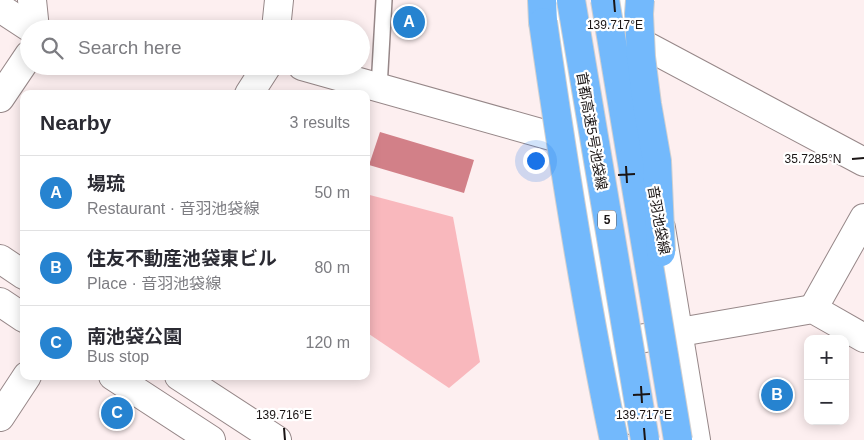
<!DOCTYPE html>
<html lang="en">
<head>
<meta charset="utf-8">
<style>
  body { margin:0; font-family:Helvetica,"Noto Sans JP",sans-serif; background:#f7f7f7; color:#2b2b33 }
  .controls { position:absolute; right:15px; bottom:15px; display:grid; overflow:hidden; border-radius:10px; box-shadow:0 2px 12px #0003 }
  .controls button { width:45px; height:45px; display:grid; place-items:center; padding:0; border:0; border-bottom:1px solid #e1e1e2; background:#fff; color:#2b2b33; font:25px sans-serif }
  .you { position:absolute; left:535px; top:160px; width:18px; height:18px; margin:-12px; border:4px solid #fff; border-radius:50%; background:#1a73e8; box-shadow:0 0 0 8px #1a73e833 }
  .badge { display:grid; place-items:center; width:32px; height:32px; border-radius:50%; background:#2683d0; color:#fff; font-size:16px; font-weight:700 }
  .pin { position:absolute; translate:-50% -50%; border:2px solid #fff; box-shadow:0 1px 5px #0006 }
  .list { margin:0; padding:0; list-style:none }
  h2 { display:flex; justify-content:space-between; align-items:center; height:65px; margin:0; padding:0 20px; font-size:21px }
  h2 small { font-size:16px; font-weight:400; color:#7c7c81 }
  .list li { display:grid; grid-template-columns:32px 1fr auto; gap:15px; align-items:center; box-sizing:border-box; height:75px; padding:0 20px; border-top:1px solid #e1e1e2 }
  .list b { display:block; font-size:19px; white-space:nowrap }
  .list p { margin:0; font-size:16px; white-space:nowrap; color:#7c7c81 }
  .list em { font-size:16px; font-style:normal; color:#7c7c81 }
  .icon { flex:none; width:28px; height:28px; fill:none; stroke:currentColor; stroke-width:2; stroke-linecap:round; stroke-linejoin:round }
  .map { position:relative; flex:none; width:864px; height:440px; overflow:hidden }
  .search { position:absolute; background:#fff; box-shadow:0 2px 12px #0003; left:20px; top:20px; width:350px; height:55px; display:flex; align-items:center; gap:12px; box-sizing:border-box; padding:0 18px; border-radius:28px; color:#7c7c81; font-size:19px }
  .panel { position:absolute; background:#fff; box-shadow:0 2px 12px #0003; left:20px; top:90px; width:350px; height:290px; border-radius:10px }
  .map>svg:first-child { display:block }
  .green { fill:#f9b8bd }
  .water { fill:#d28088 }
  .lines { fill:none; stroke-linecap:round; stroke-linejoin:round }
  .lane-casing { stroke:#968788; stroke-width:18 }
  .street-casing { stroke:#968788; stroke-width:30 }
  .secondary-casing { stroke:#968788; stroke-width:30 }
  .highway-casing { stroke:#d1d0d0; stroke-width:30 }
  .lane { stroke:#fff; stroke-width:15 }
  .street { stroke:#fff; stroke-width:28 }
  .secondary { stroke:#fff; stroke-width:28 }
  .highway { stroke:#73b9fc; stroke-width:28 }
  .highway-bridge-casing { stroke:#d1d0d0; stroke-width:30; stroke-linecap:butt }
  .highway-bridge { stroke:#73b9fc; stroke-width:28 }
  .ticks { fill:none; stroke:#1a1515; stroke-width:2 }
  .labels { text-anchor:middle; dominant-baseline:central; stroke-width:4.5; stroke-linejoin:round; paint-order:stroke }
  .shield { fill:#fff; stroke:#5f5b5b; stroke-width:1 }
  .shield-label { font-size:12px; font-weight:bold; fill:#1a1515 }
  .street-label { font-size:14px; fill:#1a1515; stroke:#fff }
  .ticks-label { font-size:12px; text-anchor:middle; fill:#1a1515; stroke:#fff; stroke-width:4.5; stroke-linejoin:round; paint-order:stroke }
</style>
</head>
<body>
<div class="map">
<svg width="864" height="440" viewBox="0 0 864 440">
  <rect width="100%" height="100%" fill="#fdeff0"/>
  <polygon class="green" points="366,194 453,217 480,362 449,388 366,332"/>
  <polygon class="water" points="380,132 474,160 464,193 369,165"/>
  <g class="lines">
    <defs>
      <polyline id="lane" points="379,88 384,0"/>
      <g id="street">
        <polyline points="32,0 35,29"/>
        <polyline points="0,8 32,29"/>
        <polyline points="276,29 279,0"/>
        <polyline points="628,36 864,162"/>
        <polyline points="302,66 576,143"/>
        <polyline points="249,94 267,66"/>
        <polyline points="0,98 29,55"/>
        <polyline points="813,309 864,218"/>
        <polyline points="610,344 813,309 864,338"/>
        <polyline points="0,417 27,376"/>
      </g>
      <g id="secondary">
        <polyline points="555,0 576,143 623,421"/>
        <polyline points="623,0 631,58"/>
        <polyline points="661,228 696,440"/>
        <polyline points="0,259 24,275"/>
        <polyline points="0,302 24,318"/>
        <polyline points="113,376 211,440"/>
        <polyline points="179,376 277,440"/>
      </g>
      <polyline id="highway" points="542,0 543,22"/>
    </defs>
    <use href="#lane" class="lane-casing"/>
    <use href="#street" class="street-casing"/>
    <use href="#secondary" class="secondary-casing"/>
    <use href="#highway" class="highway-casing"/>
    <use href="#lane" class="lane"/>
    <use href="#street" class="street"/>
    <use href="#secondary" class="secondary"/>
    <use href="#highway" class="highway"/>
    <defs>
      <g id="highway-bridge">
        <polyline points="571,0 645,440"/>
        <polyline points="605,0 678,440"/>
        <polyline points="640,0 639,14 641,57 647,104 657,161 661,252"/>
        <path d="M543,22c20,140 42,280 71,418"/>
      </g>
    </defs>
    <use href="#highway-bridge" class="highway-bridge-casing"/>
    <use href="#highway-bridge" class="highway-bridge"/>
  </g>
  <path class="ticks" d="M614,0l1,12M852,159l12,-1M626,166l1,17M618,175l17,-1M641,386l1,17M633,395l17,-1M284,428l1,12M644,428l1,12"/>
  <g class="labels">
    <rect class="shield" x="598" y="210.5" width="18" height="19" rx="4"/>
    <g class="shield-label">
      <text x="607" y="220">5</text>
    </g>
    <g class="street-label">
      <text transform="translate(592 131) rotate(80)">首都高速5号池袋線</text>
      <text transform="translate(659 220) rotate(80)">音羽池袋線</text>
    </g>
  </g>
  <g class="ticks-label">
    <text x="615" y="29">139.717°E</text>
    <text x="813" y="163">35.7285°N</text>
    <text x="284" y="419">139.716°E</text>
    <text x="644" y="419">139.717°E</text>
  </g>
</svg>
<div class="controls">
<button>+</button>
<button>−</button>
</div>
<div class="you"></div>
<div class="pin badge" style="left:409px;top:22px">A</div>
<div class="pin badge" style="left:777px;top:395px">B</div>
<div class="pin badge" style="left:117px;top:413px">C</div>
<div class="search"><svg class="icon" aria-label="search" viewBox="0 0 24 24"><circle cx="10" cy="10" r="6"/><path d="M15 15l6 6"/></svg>Search here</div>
<section class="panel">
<h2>Nearby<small>3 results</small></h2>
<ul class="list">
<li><span class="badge">A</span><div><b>場琉</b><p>Restaurant · 音羽池袋線</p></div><em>50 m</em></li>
<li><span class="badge">B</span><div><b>住友不動産池袋東ビル</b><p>Place · 音羽池袋線</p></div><em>80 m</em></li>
<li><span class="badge">C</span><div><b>南池袋公園</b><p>Bus stop</p></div><em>120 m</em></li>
</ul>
</section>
</div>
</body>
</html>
